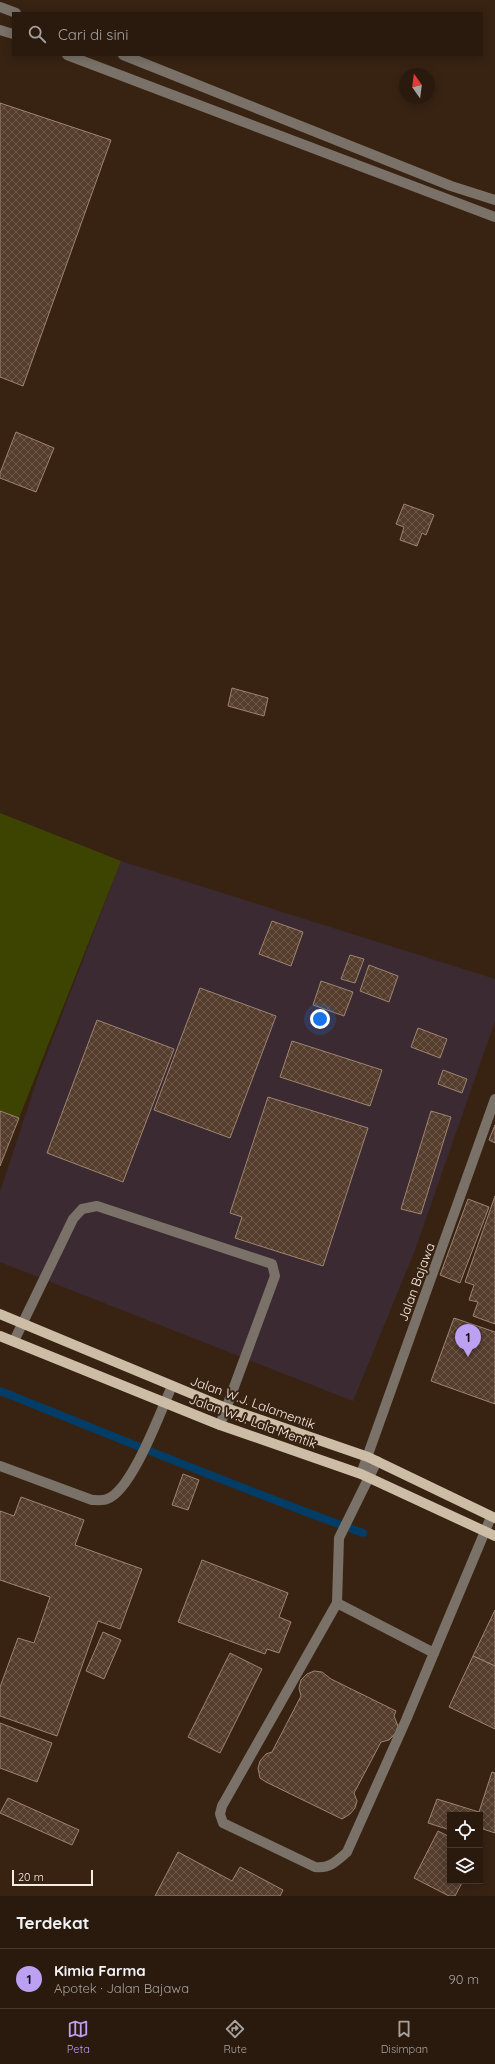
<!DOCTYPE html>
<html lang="id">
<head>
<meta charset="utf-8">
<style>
  body { margin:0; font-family:Quicksand,sans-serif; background:#322317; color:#f1f3f6 }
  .controls { position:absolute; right:12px; bottom:12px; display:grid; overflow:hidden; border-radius:0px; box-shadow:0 2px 10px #0003 }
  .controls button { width:36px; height:36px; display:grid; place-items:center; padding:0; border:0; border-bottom:1px solid #46382e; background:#2a1a0e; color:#f1f3f6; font:20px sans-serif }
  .compass { position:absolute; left:399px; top:68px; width:36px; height:36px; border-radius:50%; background:#2a1a0e; box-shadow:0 2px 10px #0003; rotate:346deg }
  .scale { position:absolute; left:12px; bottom:10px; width:81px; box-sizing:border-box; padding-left:4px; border:2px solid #faebe1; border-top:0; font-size:11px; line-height:14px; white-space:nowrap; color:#faebe1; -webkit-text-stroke:3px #382313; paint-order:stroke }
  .you { position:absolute; left:320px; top:1019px; width:14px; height:14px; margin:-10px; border:3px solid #fff; border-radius:50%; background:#1a73e8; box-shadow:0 0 0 6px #1a73e833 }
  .badge { display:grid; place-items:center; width:26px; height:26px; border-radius:50%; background:#bca0f2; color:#111; font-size:13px; font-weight:700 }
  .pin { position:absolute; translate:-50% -33px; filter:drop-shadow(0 1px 2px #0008) }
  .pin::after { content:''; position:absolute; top:21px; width:14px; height:12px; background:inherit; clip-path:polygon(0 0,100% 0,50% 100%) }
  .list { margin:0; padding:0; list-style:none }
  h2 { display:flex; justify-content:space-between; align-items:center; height:52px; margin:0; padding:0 16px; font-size:17px }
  h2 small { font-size:13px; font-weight:400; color:#a5a19e }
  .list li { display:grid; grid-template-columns:26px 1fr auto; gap:12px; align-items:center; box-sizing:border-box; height:60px; padding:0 16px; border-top:1px solid #46382e }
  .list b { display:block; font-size:15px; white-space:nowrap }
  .list p { margin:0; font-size:13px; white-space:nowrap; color:#a5a19e }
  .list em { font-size:13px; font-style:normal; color:#a5a19e }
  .icon { flex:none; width:22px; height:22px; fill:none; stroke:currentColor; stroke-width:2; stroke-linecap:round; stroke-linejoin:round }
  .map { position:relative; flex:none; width:495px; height:1896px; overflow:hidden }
  .search { position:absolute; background:#2a1a0e; box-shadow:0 2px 10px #0003; left:12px; right:12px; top:12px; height:44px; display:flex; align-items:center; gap:10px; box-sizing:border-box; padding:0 14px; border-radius:0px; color:#a5a19e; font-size:15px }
  .sheet { height:112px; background:#2a1a0e }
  nav { display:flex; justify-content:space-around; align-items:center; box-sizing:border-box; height:56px; border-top:1px solid #46382e; background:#2a1a0e; font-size:11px; color:#a5a19e }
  nav a { display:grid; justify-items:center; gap:2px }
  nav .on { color:#bca0f2 }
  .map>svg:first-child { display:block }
  .commercial { fill:#3c2a33 }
  .pitch { fill:#3d4401 }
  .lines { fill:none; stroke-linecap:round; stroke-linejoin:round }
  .stream { stroke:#013d66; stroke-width:8 }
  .building { fill:url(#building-cross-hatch); stroke:#9e8471 }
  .minor { stroke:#7a7268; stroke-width:10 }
  .major { stroke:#cdbca6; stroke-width:10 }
  .labels { text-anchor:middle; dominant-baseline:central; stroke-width:4; stroke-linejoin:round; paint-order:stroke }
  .street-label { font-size:13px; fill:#faebe1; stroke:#382313 }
</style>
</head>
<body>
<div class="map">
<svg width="495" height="1896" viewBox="0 0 495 1896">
  <defs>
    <pattern id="building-cross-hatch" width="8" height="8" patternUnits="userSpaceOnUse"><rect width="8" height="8" fill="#543d2d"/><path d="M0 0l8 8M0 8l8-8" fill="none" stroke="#6e594b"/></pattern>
  </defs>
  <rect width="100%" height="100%" fill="#382313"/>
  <polygon class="commercial" points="121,861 495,979 495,1021 415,1250 353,1401 0,1262 0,1192 38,1077"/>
  <polygon class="pitch" points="0,813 121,861 19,1118 0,1111"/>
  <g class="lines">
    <path class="stream" d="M0,1391c121,48 241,98 363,142"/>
  </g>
  <g class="building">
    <polygon points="0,103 111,140 23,386 0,377"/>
    <polygon points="16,432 54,448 36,492 0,478 0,473"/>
    <polygon points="404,504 434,515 426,535 422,533 417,546 400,540 404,527 396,524"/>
    <polygon points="232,688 268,698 264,716 228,706"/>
    <polygon points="272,921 303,932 291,966 259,954"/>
    <polygon points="350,955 364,959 355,983 341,979"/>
    <polygon points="369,965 398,976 389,1002 360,991"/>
    <polygon points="321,981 353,992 344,1016 313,1005"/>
    <polygon points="200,988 276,1016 230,1138 154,1110"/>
    <polygon points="97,1020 174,1049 123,1182 47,1153"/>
    <polygon points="418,1028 447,1039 440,1058 411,1047"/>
    <polygon points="292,1041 382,1070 370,1106 280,1077"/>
    <polygon points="443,1070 467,1079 462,1093 438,1084"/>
    <polygon points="268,1097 368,1128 323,1266 235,1238 242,1217 230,1213"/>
    <polygon points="0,1111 19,1118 0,1166"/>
    <polygon points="431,1111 451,1117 421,1214 401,1209"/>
    <polygon points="495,1125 495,1143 489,1140"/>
    <polygon points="495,1196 495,1324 473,1316 478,1302 469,1300 474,1285 465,1282"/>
    <polygon points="468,1199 489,1207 460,1283 440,1275"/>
    <polygon points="454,1318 495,1332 495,1404 431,1381"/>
    <polygon points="183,1474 199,1480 188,1510 172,1505"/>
    <polygon points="21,1497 84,1520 75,1545 142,1569 120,1629 98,1621 57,1736 0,1716 0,1687 18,1638 34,1643 50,1597 0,1580 0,1511 14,1516"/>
    <polygon points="202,1560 288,1593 279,1617 291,1622 279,1653 267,1649 265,1654 178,1622"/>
    <polygon points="495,1610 495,1666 473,1656"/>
    <polygon points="103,1632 121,1640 104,1679 86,1671"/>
    <polygon points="230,1653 262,1669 220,1753 188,1737"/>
    <polygon points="473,1656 495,1666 495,1729 449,1707"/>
    <polygon points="314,1671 322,1672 331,1679 396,1711 394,1716 398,1726 395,1734 389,1740 381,1742 354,1793 357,1801 355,1808 350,1814 342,1819 266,1782 260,1778 258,1768 260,1761 266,1754 272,1752 301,1696 299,1688 301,1680 307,1674"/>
    <polygon points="0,1723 52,1743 37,1782 0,1768"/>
    <polygon points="492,1772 495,1773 495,1833 480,1828 480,1815 478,1815"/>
    <polygon points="8,1798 79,1830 72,1845 0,1813"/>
    <polygon points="437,1799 479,1812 478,1815 450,1815 450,1830 428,1823"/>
    <polygon points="438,1831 450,1837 450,1881 463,1881 455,1896 449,1896 414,1878"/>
    <polygon points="178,1852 232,1881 240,1867 283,1890 280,1896 155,1896"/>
  </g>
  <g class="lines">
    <g class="minor">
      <polyline points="0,7 16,13"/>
      <polyline points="0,30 13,34"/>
      <polyline points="67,55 495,217"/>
      <polyline points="123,55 451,186 495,200"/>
      <polyline points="14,1341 73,1219 82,1209 97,1206 272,1264 275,1276 220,1425"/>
      <polyline points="377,1461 339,1538 337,1603 434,1653 491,1517"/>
      <path d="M0,1466l92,34c4,0 11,1 15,-1 25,-8 54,-89 65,-113"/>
      <polyline points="361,1474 495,1099"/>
      <path d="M337,1603l-115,203 -2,8 3,9 92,44c14,2 22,-6 32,-15l59,-132 28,-67"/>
    </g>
    <g class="major">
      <polyline points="0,1314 226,1408 368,1457 495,1518"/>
      <polyline points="0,1336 220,1425 361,1474 495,1536"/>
    </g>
  </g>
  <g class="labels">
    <g class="street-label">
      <text transform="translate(416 1282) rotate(-70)">Jalan Bajawa</text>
      <text transform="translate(253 1402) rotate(20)">Jalan W.J. Lalamentik</text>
      <text transform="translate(253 1421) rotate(20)">Jalan W.J. Lala Mentik</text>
    </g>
  </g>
</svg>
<div class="controls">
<button><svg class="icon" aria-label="locate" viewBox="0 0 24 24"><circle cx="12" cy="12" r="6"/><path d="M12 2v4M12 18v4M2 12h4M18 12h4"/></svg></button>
<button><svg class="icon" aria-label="layers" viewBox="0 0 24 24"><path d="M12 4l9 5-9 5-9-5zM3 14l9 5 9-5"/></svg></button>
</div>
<svg class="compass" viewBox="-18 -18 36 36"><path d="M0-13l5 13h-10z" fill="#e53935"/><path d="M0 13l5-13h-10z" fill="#a5a19e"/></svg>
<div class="scale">20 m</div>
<div class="you"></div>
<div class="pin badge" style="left:468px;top:1357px">1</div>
<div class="search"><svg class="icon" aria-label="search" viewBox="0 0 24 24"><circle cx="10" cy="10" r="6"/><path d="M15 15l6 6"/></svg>Cari di sini</div>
</div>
<section class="sheet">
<h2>Terdekat<small></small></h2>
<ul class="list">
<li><span class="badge">1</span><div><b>Kimia Farma</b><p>Apotek · Jalan Bajawa</p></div><em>90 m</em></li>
</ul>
</section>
<nav>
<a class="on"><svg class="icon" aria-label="map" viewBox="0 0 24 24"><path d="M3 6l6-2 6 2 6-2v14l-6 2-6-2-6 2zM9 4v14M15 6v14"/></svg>Peta</a>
<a><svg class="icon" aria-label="directions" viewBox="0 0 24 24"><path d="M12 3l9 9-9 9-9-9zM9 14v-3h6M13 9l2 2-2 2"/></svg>Rute</a>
<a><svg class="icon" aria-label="saved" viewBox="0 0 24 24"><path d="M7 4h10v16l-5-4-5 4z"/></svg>Disimpan</a>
</nav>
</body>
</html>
